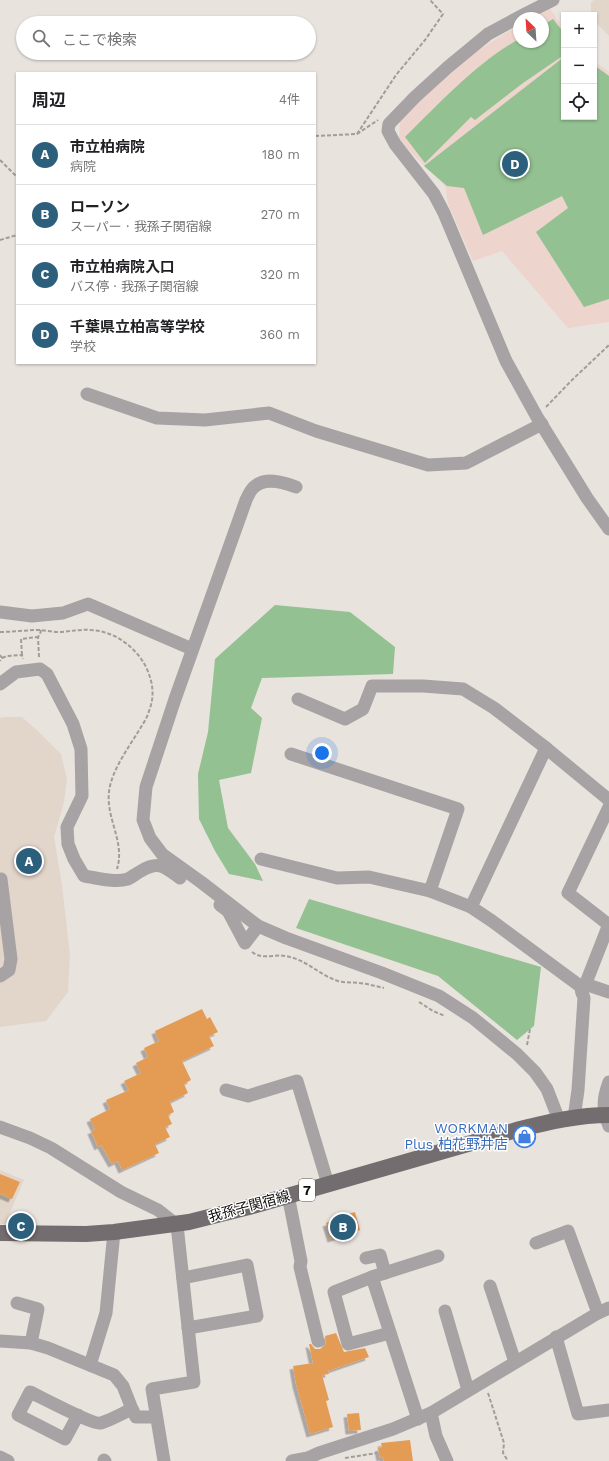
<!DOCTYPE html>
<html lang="ja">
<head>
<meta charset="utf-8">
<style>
  body { margin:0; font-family:"Work Sans","Noto Sans JP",sans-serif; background:#f2f2f2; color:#202124 }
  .controls { position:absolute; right:12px; top:12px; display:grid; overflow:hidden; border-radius:0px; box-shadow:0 1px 3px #0004 }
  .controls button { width:36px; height:36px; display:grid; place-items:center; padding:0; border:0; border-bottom:1px solid #e0e0e0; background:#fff; color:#202124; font:20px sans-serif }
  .compass { position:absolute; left:513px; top:12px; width:36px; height:36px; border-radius:50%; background:#fff; box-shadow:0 1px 3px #0004; rotate:335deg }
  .you { position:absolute; left:322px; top:753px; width:14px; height:14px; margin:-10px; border:3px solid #fff; border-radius:50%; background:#1a73e8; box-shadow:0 0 0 6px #1a73e833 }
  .badge { display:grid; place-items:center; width:26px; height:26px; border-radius:50%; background:#2b5f7b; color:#fff; font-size:13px; font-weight:700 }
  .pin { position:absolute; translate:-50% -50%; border:2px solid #fff; box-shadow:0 1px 4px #0006 }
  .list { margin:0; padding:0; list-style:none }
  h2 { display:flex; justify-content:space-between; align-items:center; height:52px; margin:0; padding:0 16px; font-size:17px }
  h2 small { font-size:13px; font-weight:400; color:#757577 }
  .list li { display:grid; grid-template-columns:26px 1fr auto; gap:12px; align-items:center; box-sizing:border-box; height:60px; padding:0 16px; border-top:1px solid #e0e0e0 }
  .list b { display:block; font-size:15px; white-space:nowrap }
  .list p { margin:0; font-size:13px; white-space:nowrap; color:#757577 }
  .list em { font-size:13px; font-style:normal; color:#757577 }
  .icon { flex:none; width:22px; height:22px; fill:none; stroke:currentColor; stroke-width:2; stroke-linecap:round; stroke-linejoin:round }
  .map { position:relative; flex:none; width:609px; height:1461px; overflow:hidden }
  .search { position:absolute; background:#fff; box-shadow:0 1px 3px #0004; left:16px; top:16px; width:300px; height:44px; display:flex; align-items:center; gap:10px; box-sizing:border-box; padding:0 14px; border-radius:22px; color:#757577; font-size:15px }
  .panel { position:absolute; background:#fff; box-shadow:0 1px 3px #0004; left:16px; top:72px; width:300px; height:292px; border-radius:0px }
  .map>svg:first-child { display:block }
  .built { fill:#e2d6cb }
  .education { fill:#edd4cd }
  .green { fill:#93c191 }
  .building { fill:#e49c54; filter:url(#shadow) }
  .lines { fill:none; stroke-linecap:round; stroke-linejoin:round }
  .path { stroke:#a29d99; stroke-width:2; stroke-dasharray:4 2; stroke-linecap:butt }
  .minor { stroke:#a7a3a4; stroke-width:13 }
  .major { stroke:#736d6f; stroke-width:16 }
  .labels { text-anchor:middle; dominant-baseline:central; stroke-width:3; stroke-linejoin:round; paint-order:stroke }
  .shield { fill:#fff; stroke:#575654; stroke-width:1 }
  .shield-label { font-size:13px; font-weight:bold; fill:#0f0d0b }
  .shop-label { font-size:14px; fill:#366cbe; stroke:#fff; text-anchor:end }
  .street-label { font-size:14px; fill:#0f0d0b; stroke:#fff }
</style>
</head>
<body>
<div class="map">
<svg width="609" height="1461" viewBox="0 0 609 1461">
  <defs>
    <filter id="shadow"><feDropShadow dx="-3.5" dy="3.5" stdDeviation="0" flood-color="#0004"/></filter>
  </defs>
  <rect width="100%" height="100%" fill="#e9e3de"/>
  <g class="built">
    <polygon points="594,0 609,0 609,36 594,21 594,15 591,15 591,2"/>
    <polygon points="4,717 22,717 40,733 61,754 67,779 64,802 54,837 62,885 70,955 68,992 46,1021 0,1027 0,718"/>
    <polygon points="0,1170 24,1180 5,1224 0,1224"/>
  </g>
  <polygon class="education" points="550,9 564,29 564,117 594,117 594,61 609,72 609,322 568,328 502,251 473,261 448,204 445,186 399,141 400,121 428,93 474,53 519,25 519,42 543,42 543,18 531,18"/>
  <g class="green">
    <path d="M553,19l11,14v22l-41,28 -48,37 -4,-3 -46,46 -20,-26c36,-35 70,-73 114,-98v3h24v-17z"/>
    <polygon points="564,57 564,117 594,117 594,65 609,76 609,299 584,307 536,232 568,208 562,196 483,235 464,188 447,186 424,166"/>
    <polygon points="275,605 350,612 395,647 393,674 262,678 251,708 262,718 251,773 219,780 228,828 255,864 263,881 229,874 215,851 199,819 198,774 208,732 215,659"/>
    <polygon points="309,899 541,967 534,1026 517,1040 438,976 296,928"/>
  </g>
  <g class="building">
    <polygon points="202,1009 207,1019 210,1017 218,1032 209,1036 214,1046 182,1061 191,1080 184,1084 188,1093 170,1102 174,1112 168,1115 172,1124 165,1127 170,1137 155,1144 159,1153 122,1170 118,1161 112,1164 101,1145 98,1147 91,1131 95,1129 90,1119 110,1109 106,1100 129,1090 124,1081 141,1073 136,1063 148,1057 144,1048 159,1041 155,1031"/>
    <polygon points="0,1174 20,1182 12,1199 0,1194"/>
    <polygon points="355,1212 360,1230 331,1239 326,1223 332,1221 331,1219"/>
    <polygon points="336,1333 344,1352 365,1348 369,1357 328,1371 329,1374 322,1375 329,1400 326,1401 333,1427 310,1434 296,1384 293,1366 313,1363 309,1344 311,1344 315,1349 320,1349 326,1344 325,1336"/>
    <polygon points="359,1413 361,1430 349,1431 347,1414"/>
    <polygon points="410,1440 413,1461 384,1461 383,1457 380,1458 378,1448 382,1447 381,1443"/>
  </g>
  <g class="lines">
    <g class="path">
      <polyline points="357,134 396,75 425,40 443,14 430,0"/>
      <polyline points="315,136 357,134 378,120"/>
      <polyline points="0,160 17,177"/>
      <polyline points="0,240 17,235"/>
      <polyline points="546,407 572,380 609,345"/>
      <path d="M0,632c13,0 26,-2 39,-2 6,0 12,2 18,2 12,0 22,-3 34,-2 23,1 45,17 55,37 7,15 9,29 3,44 -2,8 -7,14 -11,21 -10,16 -24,36 -28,54 -7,30 16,54 7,83"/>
      <polyline points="0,655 2,658 0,661"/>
      <polyline points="22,655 21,639 38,637"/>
      <polyline points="39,657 38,637 40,634 41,630"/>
      <polyline points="2,658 7,656 22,655 23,659"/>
      <path d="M252,952c10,8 22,2 33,4 21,3 34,19 53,25 7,2 14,1 21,2 9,1 17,3 25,5"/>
      <polyline points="419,1002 433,1011 445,1016"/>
      <polyline points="527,1045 530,1029"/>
      <polyline points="488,1393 504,1443 503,1453 508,1461"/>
      <polyline points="345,1458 377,1453"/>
    </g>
    <g class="minor">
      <polyline points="553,0 527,13 488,34 448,67 415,97 389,124 388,131 395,144 434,194 444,213 506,361 537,417 587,498 609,529"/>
      <polyline points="87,394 157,418 205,420 269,413 316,431 428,465 466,463 542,424"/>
      <path d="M296,487c-13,-5 -32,-11 -43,1 -3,3 -5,8 -7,12l-71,199 -29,88 -3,33 7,18 12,16 39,28 57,44 28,12 96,35 57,23 34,22 44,36 18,18 12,17 12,31"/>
      <polyline points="0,612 32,616 63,613 88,604 192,649"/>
      <path d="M0,684l16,-12 24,-3 7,5 26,50 8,25 1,47 -15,31 1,17 6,15 10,17c14,2 30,7 44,3 4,-2 9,-6 13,-8 18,-11 24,-4 39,7"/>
      <polyline points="298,699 345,719 363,709 372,686 423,686 463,689 494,708 546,748 609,800"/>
      <polyline points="546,748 471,907 492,921 580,986 584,998 578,1090 574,1118"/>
      <polyline points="291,754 458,809 430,891 471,907"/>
      <polyline points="609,807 568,893 609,925"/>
      <polyline points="261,859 337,878 369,877 430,891"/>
      <polyline points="220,905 228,911 245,943 258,926"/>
      <polyline points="0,976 9,970 11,959 1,879"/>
      <polyline points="585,984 609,992"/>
      <polyline points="582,993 609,924"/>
      <path d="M609,1082c-6,16 -7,27 0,44"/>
      <polyline points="226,1090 248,1096 297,1081 328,1184"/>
      <polyline points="0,1127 30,1138 51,1148 121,1192 158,1210 177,1225 194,1382 152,1389 164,1461"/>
      <polyline points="288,1195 301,1261 300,1267 318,1341"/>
      <polyline points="536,1243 568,1231 598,1313"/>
      <polyline points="366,1258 380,1255 385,1273"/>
      <polyline points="372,1277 418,1419"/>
      <polyline points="183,1278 247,1265 257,1316 188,1328"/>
      <polyline points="490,1286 515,1362"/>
      <polyline points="17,1303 38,1309 31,1343"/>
      <polyline points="445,1311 468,1390"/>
      <polyline points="390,1333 348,1344 334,1292 372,1277 438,1256"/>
      <polyline points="556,1337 578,1414 609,1410"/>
      <polyline points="0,1341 31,1343 48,1348 114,1375 123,1386 132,1409"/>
      <polyline points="90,1365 106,1313 114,1232"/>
      <polyline points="431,1413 436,1436 447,1461"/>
      <path d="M78,1415l-13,24 -47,-24 12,-23c11,5 63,33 71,31 10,-3 22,-10 31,-14l4,8h20"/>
      <polyline points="0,1457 8,1461"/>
      <polyline points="104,1460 105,1461"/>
      <polyline points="292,1461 308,1458 319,1453 393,1429 431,1413 598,1313 609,1308"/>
    </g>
    <path class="major" d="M0,1233l86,1 28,-2 75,-10 60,-15 271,-78c29,-7 58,-14 89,-14"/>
  </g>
  <defs>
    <symbol id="shop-ring" viewBox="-11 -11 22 22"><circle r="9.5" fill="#fff" stroke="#3f7fe0" stroke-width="1.5"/><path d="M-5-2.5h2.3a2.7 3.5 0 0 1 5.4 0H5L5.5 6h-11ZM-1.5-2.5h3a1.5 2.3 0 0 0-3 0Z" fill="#3f7fe0"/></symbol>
  </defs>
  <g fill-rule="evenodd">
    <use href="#shop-ring" x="512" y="1124" width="25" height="25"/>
  </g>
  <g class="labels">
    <rect class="shield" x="299" y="1179" width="16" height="22" rx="3"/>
    <g class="shield-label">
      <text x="307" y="1190">7</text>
    </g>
    <g class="shop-label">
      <text x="508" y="1128">WORKMAN<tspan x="508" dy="16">Plus 柏花野井店</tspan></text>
    </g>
    <g class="street-label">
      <text transform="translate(249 1206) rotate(-15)">我孫子関宿線</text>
    </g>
  </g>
</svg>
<div class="controls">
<button>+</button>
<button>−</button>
<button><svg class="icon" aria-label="locate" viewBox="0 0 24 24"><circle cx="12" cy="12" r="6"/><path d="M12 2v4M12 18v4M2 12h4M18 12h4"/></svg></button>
</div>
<svg class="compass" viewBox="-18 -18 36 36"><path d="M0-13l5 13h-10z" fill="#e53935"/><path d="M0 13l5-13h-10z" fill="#757577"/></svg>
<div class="you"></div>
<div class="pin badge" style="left:29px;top:861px">A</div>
<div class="pin badge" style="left:343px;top:1227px">B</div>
<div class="pin badge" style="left:21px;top:1226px">C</div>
<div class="pin badge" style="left:515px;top:164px">D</div>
<div class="search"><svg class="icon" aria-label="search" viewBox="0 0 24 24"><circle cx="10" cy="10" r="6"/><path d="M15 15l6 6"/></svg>ここで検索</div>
<section class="panel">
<h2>周辺<small>4件</small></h2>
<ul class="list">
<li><span class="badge">A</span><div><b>市立柏病院</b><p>病院</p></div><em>180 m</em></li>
<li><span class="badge">B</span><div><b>ローソン</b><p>スーパー · 我孫子関宿線</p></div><em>270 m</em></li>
<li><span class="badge">C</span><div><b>市立柏病院入口</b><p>バス停 · 我孫子関宿線</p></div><em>320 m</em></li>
<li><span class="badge">D</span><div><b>千葉県立柏高等学校</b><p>学校</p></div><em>360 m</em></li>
</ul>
</section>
</div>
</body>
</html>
